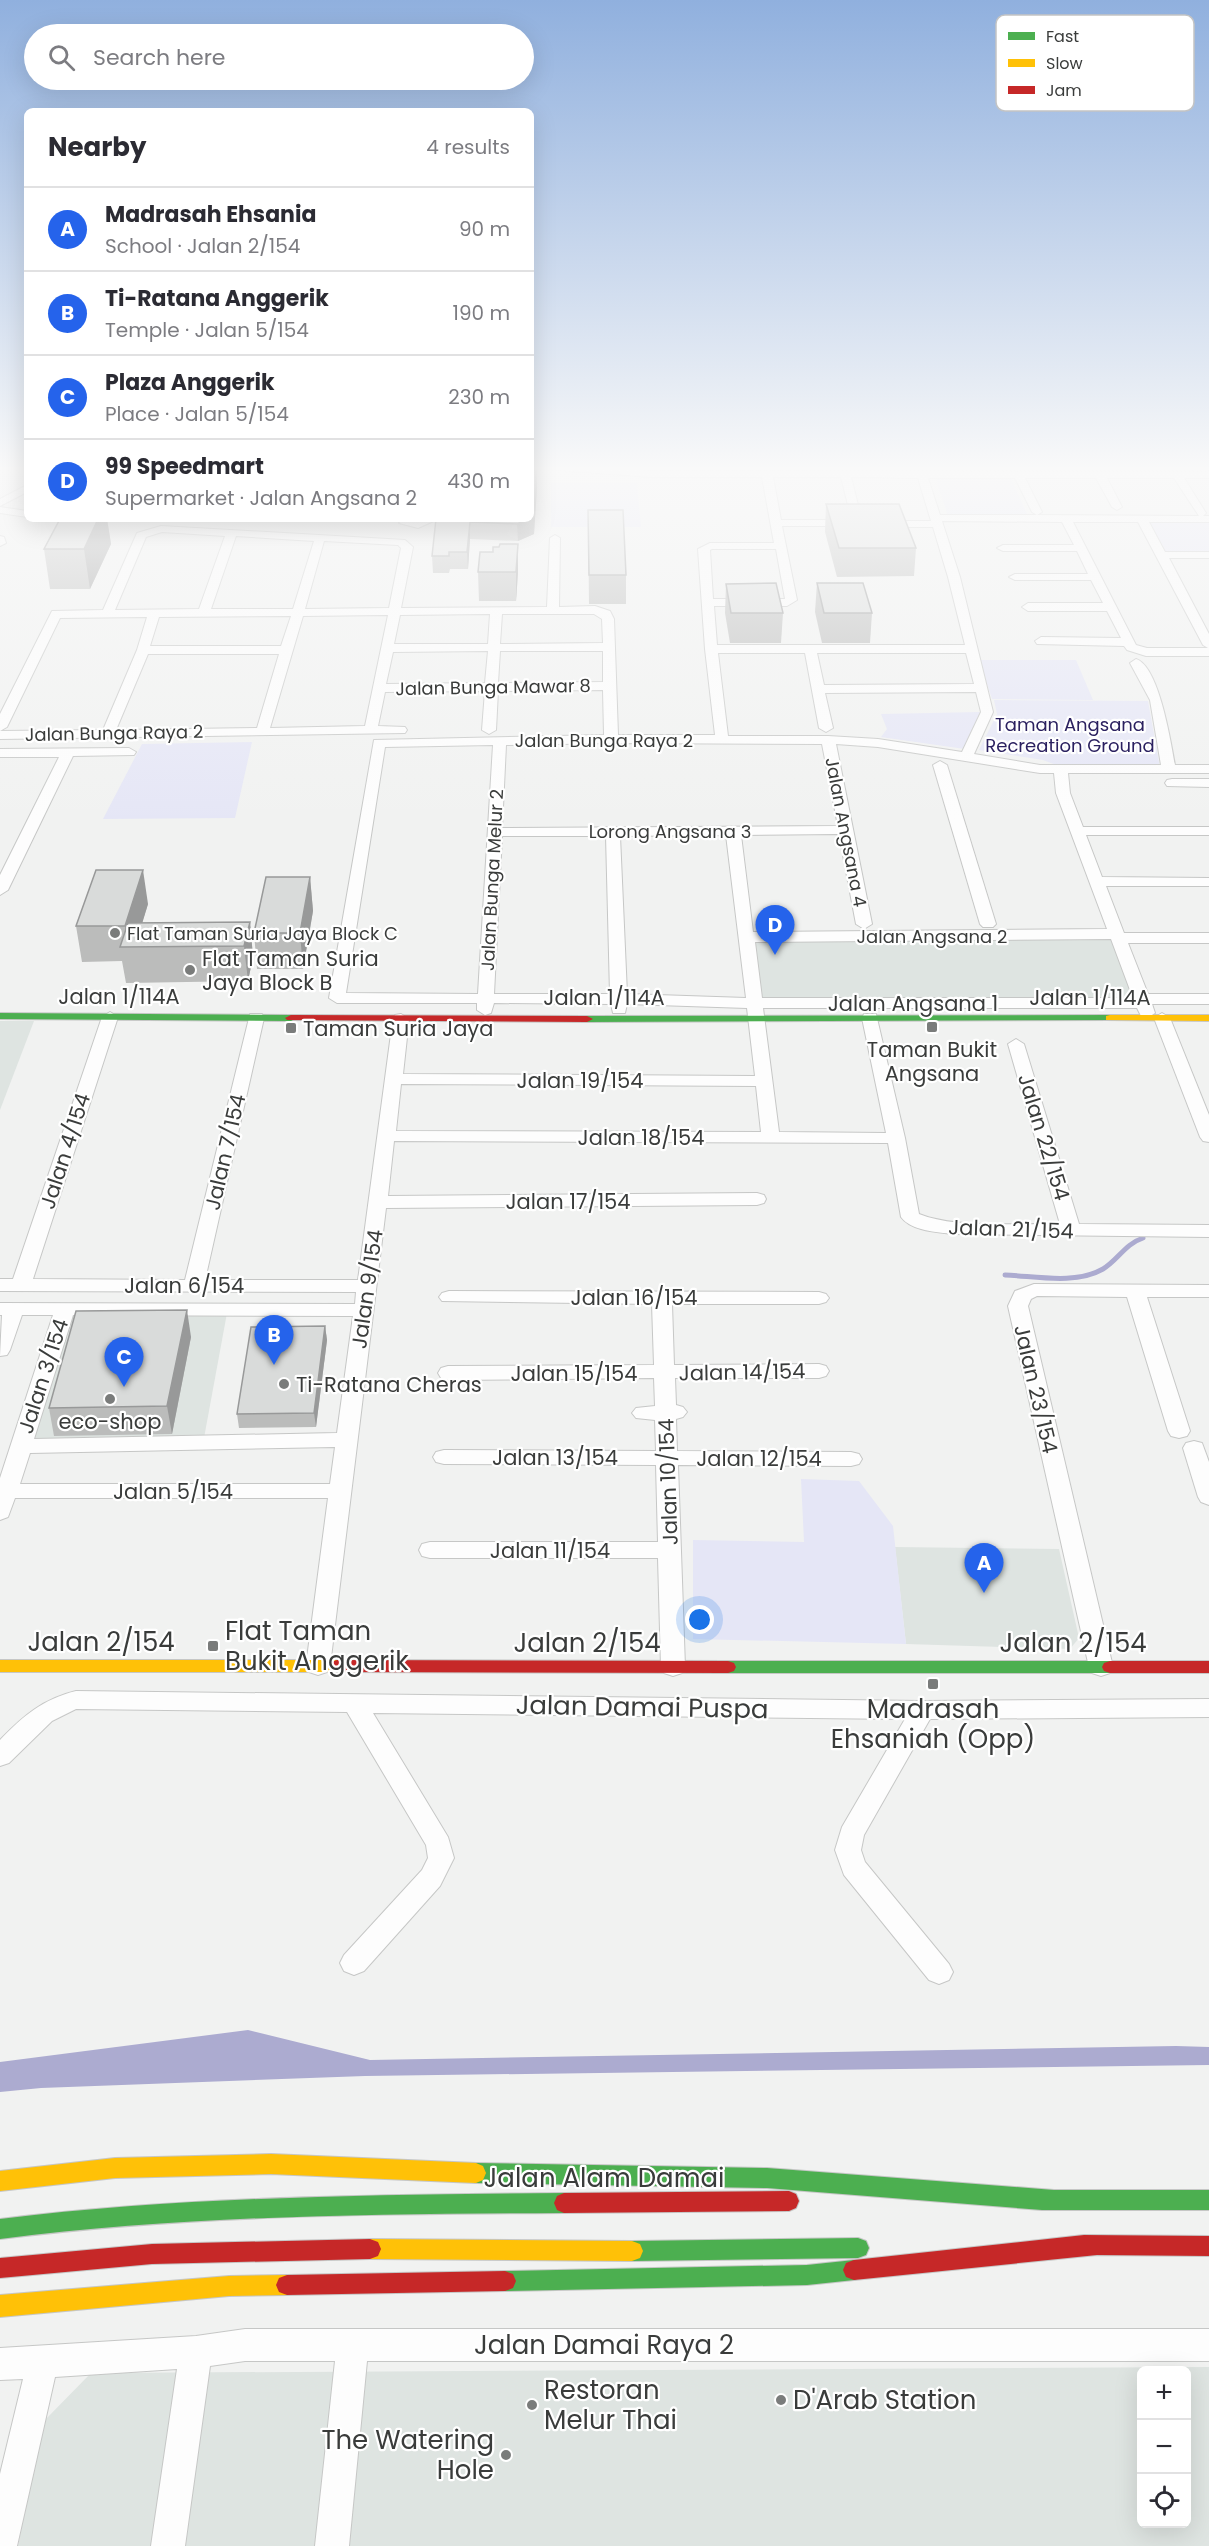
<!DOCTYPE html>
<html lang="en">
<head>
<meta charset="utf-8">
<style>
  body { margin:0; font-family:Poppins,sans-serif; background:#f7f7f7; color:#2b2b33 }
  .controls { position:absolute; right:18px; bottom:18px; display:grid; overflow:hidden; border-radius:9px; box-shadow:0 6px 24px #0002 }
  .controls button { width:54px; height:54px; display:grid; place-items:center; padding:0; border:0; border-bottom:2px solid #e1e1e2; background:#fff; color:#2b2b33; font:30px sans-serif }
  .you { position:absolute; left:700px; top:1620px; width:21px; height:21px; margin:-15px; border:4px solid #fff; border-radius:50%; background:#1a73e8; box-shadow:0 0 0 9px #1a73e833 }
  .badge { display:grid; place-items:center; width:39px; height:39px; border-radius:50%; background:#2563eb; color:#fff; font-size:20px; font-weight:700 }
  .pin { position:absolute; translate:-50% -50px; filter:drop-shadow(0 2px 3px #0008) }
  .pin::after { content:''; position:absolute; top:32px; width:21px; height:18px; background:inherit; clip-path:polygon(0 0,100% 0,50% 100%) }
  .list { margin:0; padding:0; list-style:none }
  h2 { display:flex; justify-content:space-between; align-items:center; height:78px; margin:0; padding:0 24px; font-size:26px }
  h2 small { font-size:20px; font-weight:400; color:#7c7c81 }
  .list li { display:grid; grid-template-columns:39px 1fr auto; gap:18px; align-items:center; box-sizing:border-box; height:84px; padding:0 24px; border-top:2px solid #e1e1e2 }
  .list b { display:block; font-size:22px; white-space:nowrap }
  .list p { margin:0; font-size:20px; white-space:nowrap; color:#7c7c81 }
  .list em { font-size:20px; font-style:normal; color:#7c7c81 }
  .icon { flex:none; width:33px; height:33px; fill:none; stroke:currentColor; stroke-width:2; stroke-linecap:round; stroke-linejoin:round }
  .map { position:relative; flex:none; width:1209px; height:2546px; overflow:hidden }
  .search { position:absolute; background:#fff; box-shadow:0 6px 24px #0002; left:24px; top:24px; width:510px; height:66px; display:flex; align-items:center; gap:15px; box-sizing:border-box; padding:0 21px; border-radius:33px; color:#7c7c81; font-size:22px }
  .panel { position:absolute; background:#fff; box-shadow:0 6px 24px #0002; left:24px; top:108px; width:510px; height:414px; border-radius:9px }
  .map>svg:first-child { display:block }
  .built { fill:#dee4e1; fill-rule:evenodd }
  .green { fill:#e5e6f6 }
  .water { fill:#acabd0 }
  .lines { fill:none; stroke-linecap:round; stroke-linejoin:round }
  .stream { stroke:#acabd0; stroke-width:5 }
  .street-casing { stroke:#c6c7c6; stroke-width:2 }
  .fast-casing { stroke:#c6c7c6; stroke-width:2 }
  .slow-casing { stroke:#c6c7c6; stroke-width:2 }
  .jam-casing { stroke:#c6c7c6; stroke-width:2 }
  .street { fill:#fdfdfd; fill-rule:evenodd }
  .fast { fill:#4caf50; fill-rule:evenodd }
  .slow { fill:#ffc107; fill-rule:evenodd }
  .jam { fill:#c62828; fill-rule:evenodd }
  .wall { fill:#bbbcbb }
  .shaded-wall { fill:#989999 }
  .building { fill:#d9dbda; stroke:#989999; stroke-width:1.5 }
  .poi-dot { fill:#7a7c7b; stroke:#fff; stroke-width:2 }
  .labels { text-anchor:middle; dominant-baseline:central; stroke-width:4.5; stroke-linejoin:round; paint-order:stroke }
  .far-street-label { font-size:18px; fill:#3a3c3b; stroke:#fff }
  .far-park-label { font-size:18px; fill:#2b2160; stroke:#fff }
  .far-poi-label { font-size:18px; fill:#3a3c3b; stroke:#fff; text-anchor:start }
  .poi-label { font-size:21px; fill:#3a3c3b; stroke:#fff; text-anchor:start }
  .street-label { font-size:21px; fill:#3a3c3b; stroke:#fff }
  .near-poi-label { font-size:26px; fill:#3a3c3b; stroke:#fff; text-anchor:start }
  .near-street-label { font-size:26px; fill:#3a3c3b; stroke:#fff }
  .key { fill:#fff; stroke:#c4c4c4; stroke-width:1.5 }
  .key-label { font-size:16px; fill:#3a3c3b }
</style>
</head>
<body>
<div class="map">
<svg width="1209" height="2546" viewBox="0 0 1209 2546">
  <rect width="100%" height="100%" fill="#f1f2f1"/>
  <g class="built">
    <polygon points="1112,937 1137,1000 762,1000 753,939"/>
    <polygon points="0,1021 34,1021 0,1110"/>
    <polygon points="70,1313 227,1313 204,1438 30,1440"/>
    <polygon points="895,1547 1059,1549 1079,1638 1070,1649 906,1644"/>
    <path d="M1209,2367v179h-1191l25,-124 48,-49zM1142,2370h44v154h-44z"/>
  </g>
  <g class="green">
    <polygon points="935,477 1011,478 1028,516 948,516"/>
    <polygon points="551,483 637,483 641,527 551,527"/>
    <polygon points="1209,520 1209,553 1162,553 1145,521"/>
    <polygon points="979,660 1076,660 1093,700 992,699"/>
    <polygon points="994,700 1148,701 1160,768 1064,768 1043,760 979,750 997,714"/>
    <polygon points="980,712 965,749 881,737 887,729 881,714"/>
    <polygon points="252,742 235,818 103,819 142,744"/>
    <polygon points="801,1479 859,1481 893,1526 906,1644 693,1639 693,1540 804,1542"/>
  </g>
  <polygon class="water" points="248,2030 370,2060 1176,2046 1209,2047 1209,2065 365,2076 41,2088 0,2092 0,2062"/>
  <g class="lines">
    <path class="stream" d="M1005,1275c30,1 70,10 98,-6 15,-9 22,-25 40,-31"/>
    <defs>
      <g id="street">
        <path d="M539,466h45l67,5 558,1v6h-25l22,35 -3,3h6v6h-60l16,30h44v6h-40l40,76v22h-63l-19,-6 -3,-4 -87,-2 -2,-3 6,-4 80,1 -14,-27h-79l-6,-4 6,-4h75l-12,-23h-76l-6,-3 6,-3h73l-11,-23h-74l-6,-3 6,-3h71l-12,-23 -120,-1 18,56 33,135 -19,42 66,11h121l-11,-65 -20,-37 6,-4c23,7 35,84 39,106h34v8h-141l2,20 13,34h126v8h-123l16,42 107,1v8h-103l18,47h85v10h-81l20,51h61v10h-57l3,9 -8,5 -6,-2 -4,-8h-374l16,124 107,1 -24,-115 2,-4h12l29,124 14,76c37,15 100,9 141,10l-52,-180 8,-5 8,5 55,180 130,1v12l-256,-3c-16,-2 -42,-3 -52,-17l-13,-74 -494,-2 -6,55 369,-3 7,2 2,4 -2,4 -7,2 -371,3 -56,458 -3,6 -9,3 -9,-3 -3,-6 22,-168h-313l-7,19 -8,3v-42l53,-163h-31l-12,35 -3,5 -7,1 2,-41h-2v-12l355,1 1,-12 -356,-1v-12h13l89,-262 8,-5 8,5 -85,262 152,1 65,-266h12l2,4 -59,262h153l35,-261 2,-4 6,-1 8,5 -6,55 352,2 -8,-68 -120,-4 -2,9h-12l-2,-9 -117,-1 -3,10 -6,2 -8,-5v-7h-140l-8,-5 45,-258 230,-5 -1,-45 -105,1 -2,39 -7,4 -7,-4 3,-39 -100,1 -7,34 27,1 2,3 -2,3 -405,6v-8l103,-1 34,-80 10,-33 -87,1 -53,109 -7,4v-17l52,-103 51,-1 34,-77 24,-7 244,14 8,7 -12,61 146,-1 3,-69 5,-3 5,3 -1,69 36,-1 15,5 4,8 4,116h97l-10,-86 -7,-100 12,-6h64l-12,-66h-111l-107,-8zM773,477h68l9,36 5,3 5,-3 -9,-36 67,1 13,43h-49l-5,3 5,3h51l15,50 17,68h-248l-3,-39h73l10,-6 -15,-74h70l5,-3 -5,-3h-71zM928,478h87l17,34 5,3h-97zM1025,478h71l16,29 5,3 5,-3 -15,-29h67l25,38 -162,-1 5,-3zM1073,522h65l65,123 5,3h-61l-11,-3zM162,532l63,4 -26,73 -84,1 31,-73zM236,536l78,5 -21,68h-82zM324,541l74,4 3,3 -12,60 -84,1zM712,549h64l9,50h-72l-3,-49zM490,614l-2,30h-94l6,-29zM502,614h92l8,5 1,24 -103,1zM388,615l-23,111 -95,2 33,-112zM291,616l-10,30h-131l9,-29zM488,651l-3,32 -99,1 7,-32zM500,651h103v31l-105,1zM718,653h87l14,75 7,4 7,-4 -8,-35 151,-1 5,20 -19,40 -84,-13 -50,-3h-100zM817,653h149l8,31 -150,1zM148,654h131l-22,74 -141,2zM611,743l211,1 16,82 -336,2 4,-83zM836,744l42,3 162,26h14l2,20 51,136 -354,3 -12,-97 98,-1 17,90 8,5 8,-5zM493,745l-15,249 -132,-1 39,-246zM726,835l20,163 -119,-4 -7,-158zM502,836h104l4,158h-116zM1111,939l22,59h-371l-7,-56zM401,1084l355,2 5,46 -365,-1zM73,1315l280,1 -16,117 -303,6zM335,1447l-5,37h-310l10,-31z"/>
        <polygon points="27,485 27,492 0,506 0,499"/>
        <polygon points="0,507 27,511 27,517 0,513"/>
        <path d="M423,519h15l-20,9 -19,-5c6,-6 16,-1 24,-4z"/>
        <polygon points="0,536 4,537 6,543 0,546"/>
        <polygon points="129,748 136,752 134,755 73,756 8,890 0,895 0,875 59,757 0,757 0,749"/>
        <polygon points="940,761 947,765 996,924 993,927 983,927 980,924 933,765"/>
        <polygon points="1172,779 1209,779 1209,787 1167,786 1165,783 1167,780"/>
        <polygon points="1162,1013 1170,1018 1209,1115 1209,1142 1203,1141 1200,1137 1154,1018"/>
        <polygon points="1034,1284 1209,1285 1209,1297 1147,1297 1190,1431 1187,1436 1179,1438 1171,1436 1168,1431 1127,1297 1037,1296 1031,1299 1028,1306 1113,1667 1110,1673 1101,1676 1092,1673 1089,1667 1008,1306 1015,1291"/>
        <polygon points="449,1291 819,1292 826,1294 829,1298 826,1302 819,1304 672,1304 674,1365 819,1364 826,1366 829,1371 826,1376 819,1378 675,1378 676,1405 683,1407 687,1412 683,1417 676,1419 677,1451 851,1452 859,1454 862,1459 859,1464 851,1466 678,1465 685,1667 682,1673 673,1676 664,1673 661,1667 658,1558 430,1558 422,1556 419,1550 422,1544 430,1542 658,1542 656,1465 444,1464 436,1462 433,1457 436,1452 444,1450 656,1451 655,1420 636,1418 632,1413 636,1408 655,1406 654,1378 448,1380 441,1378 438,1373 441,1368 448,1366 654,1365 652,1304 442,1301 439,1297 442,1293"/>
        <polygon points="1194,1441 1202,1443 1209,1462 1209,1505 1201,1502 1198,1497 1183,1448 1186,1443"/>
        <path d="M76,1691l847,10 286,-2v18l-279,2 -66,116 -3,15 4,12 84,102 4,8 -4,8 -10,4 -10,-4 -85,-105 -9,-25 7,-23 63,-108 -532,-6 75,124 6,21 -14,28 -76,85 -10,4 -10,-4 -4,-8 4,-8 78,-85 6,-12 -2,-13 -79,-133 -271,-3 -24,12 -43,42 -9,3v-26c23,-24 43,-41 76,-49z"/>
        <polygon points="245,2329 1209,2329 1209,2361 367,2361 349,2546 315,2546 335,2361 245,2361 210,2366 185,2546 151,2546 177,2369 55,2377 17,2546 0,2546 0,2474 23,2379 0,2380 0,2348 196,2336"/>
      </g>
      <g id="fast">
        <polygon points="0,1013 291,1015 297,1018 291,1021 0,1019"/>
        <polygon points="1110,1015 1114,1016 1114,1020 587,1022 581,1019 587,1016"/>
        <polygon points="728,1661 1110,1661 1116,1663 1118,1667 1116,1671 1110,1673 728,1673 722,1671 720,1667 722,1663"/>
        <polygon points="476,2163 767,2168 1054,2190 1209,2190 1209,2210 1042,2210 767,2188 476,2183 469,2180 466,2173 469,2166"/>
        <path d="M564,2193l7,3 3,7 -3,7 -7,3c-189,1 -376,2 -564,26v-20c188,-23 375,-24 564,-26z"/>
        <polygon points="858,2238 866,2241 869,2248 866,2255 858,2258 632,2261 624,2258 621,2251 624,2244 632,2241"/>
        <polygon points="854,2260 862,2263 865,2270 862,2277 854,2280 807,2285 505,2291 497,2288 494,2281 497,2274 505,2271 807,2265"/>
      </g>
      <g id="slow">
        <polygon points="1110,1015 1209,1015 1209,1021 1106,1020 1106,1016"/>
        <polygon points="0,1660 337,1660 343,1662 345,1666 343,1670 337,1672 0,1672"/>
        <polygon points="271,2154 476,2163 483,2166 486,2173 483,2180 476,2183 271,2174 115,2178 0,2191 0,2171 115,2158"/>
        <polygon points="370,2239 632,2241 640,2244 643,2251 640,2258 632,2261 370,2259 362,2256 359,2249 362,2242"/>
        <polygon points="287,2275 295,2278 298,2285 295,2292 287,2295 229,2296 0,2317 0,2295 229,2276"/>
      </g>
      <g id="jam">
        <polygon points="291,1015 587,1016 593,1019 587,1022 287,1020 285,1018"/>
        <polygon points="337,1660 728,1661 734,1663 736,1667 734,1671 728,1673 337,1672 331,1670 329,1666 331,1662"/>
        <polygon points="1110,1661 1209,1661 1209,1673 1110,1673 1104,1671 1102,1667 1104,1663"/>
        <polygon points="789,2191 796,2194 799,2201 796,2208 789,2211 564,2213 557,2210 554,2203 557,2196 564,2193"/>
        <polygon points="1084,2235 1209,2236 1209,2256 1097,2255 854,2280 846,2277 843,2270 846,2263 854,2260"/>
        <polygon points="370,2239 378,2242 381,2249 378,2256 370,2259 152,2264 0,2278 0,2258 152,2244"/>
        <polygon points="505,2271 513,2274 516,2281 513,2288 505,2291 287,2295 279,2292 276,2285 279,2278 287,2275"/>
      </g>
    </defs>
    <use href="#street" class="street-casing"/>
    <use href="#fast" class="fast-casing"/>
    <use href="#slow" class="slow-casing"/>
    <use href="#jam" class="jam-casing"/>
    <use href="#street" class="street"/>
    <use href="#fast" class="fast"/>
    <use href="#slow" class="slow"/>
    <use href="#jam" class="jam"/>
  </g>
  <g class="wall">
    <polygon points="536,471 537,487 534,534 518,541 470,539 468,569 450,569 449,573 433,573 432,556 436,519"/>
    <polygon points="826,504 916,548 914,576 837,577 825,532"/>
    <polygon points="588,510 626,575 626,604 589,604"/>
    <polygon points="60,519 107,519 111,544 90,589 50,589 44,549"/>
    <polygon points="518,544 518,572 516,601 479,601 478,572 493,552 499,547"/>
    <polygon points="817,583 872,613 870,643 822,643 815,612"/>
    <polygon points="726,584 783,613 781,643 730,643 725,613"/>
    <polygon points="310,877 313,911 303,969 257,969 254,933"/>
    <polygon points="148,904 142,923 250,922 253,957 248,981 126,983 122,961 82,962 76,926"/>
    <polygon points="325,1326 327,1340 316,1427 239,1428 237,1414"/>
    <polygon points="191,1337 172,1434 54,1436 49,1408"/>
  </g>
  <g class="shaded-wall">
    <polygon points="536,471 537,487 534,534 518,541 517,524 531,519"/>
    <polygon points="98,519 107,519 111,544 90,589 84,549"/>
    <polygon points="470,522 470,539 468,569 467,552"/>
    <polygon points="518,544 518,572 516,601 516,572"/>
    <polygon points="143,870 148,904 135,947 128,947 125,926"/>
    <polygon points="310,877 313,911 303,969 300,933"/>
    <polygon points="250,922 253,957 248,981 244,946"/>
    <polygon points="187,1310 191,1337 172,1434 167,1406"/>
    <polygon points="325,1326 327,1340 316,1427 314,1413"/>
  </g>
  <g class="building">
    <polygon points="531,471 536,471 534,517 531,518"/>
    <polygon points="826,504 899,504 916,548 839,548"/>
    <polygon points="588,510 623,510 626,575 589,575"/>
    <polygon points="60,519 98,519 84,549 44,549"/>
    <polygon points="436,519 529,519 517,524 470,522 467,552 449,552 449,556 432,556"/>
    <polygon points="500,544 518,544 516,572 478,572 480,552 493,552 493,547 499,547"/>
    <polygon points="776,583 783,613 731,613 726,584"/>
    <polygon points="817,583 863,583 872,613 824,613"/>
    <polygon points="96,870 143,870 125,926 76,926"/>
    <polygon points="266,877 310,877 300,933 254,933"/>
    <polygon points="250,922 244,946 120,947 128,923"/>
    <polygon points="187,1310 167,1406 49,1408 76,1311"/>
    <polygon points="325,1326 314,1413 237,1414 251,1327"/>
  </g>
  <linearGradient id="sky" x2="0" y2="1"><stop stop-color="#90b0de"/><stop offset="0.57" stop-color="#f9f9f9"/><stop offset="1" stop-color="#f9f9f9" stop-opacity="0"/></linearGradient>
  <rect width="1209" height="822" fill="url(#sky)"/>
  <g class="poi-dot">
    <circle cx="115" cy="933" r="6"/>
    <circle cx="190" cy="970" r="6"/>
    <rect x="926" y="1021" width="12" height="12" rx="3"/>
    <rect x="285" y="1022" width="12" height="12" rx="3"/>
    <circle cx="284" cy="1384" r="6"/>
    <circle cx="110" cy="1399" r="6"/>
    <rect x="207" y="1640" width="12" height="12" rx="3"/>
    <rect x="927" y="1678" width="12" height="12" rx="3"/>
    <circle cx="781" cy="2400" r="6"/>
    <circle cx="532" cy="2405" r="6"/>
    <circle cx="506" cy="2455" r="6"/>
  </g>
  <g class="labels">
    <g class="far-street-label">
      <text transform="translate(493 687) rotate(-1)">Jalan Bunga Mawar 8</text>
      <text transform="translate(114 733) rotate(-1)">Jalan Bunga Raya 2</text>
      <text x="604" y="740">Jalan Bunga Raya 2</text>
      <text x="670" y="831">Lorong Angsana 3</text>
      <text transform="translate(846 832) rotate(79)">Jalan Angsana 4</text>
      <text transform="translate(492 880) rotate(-87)">Jalan Bunga Melur 2</text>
      <text x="932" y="936">Jalan Angsana 2</text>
    </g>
    <g class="far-park-label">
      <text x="1070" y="724">Taman Angsana<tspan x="1070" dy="21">Recreation Ground</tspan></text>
    </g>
    <g class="far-poi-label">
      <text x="127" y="933">Flat Taman Suria Jaya Block C</text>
    </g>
    <g class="poi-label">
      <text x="202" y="958">Flat Taman Suria<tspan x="202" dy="24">Jaya Block B</tspan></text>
      <text x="303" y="1028">Taman Suria Jaya</text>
      <text x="932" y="1049" text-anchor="middle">Taman Bukit<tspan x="932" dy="24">Angsana</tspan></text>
      <text x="296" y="1384">Ti-Ratana Cheras</text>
      <text x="110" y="1421" text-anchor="middle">eco-shop</text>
    </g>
    <g class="street-label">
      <text x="119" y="996">Jalan 1/114A</text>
      <text x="604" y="997">Jalan 1/114A</text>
      <text x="1090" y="997">Jalan 1/114A</text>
      <text x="913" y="1003">Jalan Angsana 1</text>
      <text x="580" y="1080">Jalan 19/154</text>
      <text x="641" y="1137">Jalan 18/154</text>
      <text transform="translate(1044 1137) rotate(73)">Jalan 22/154</text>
      <text transform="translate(65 1151) rotate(-72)">Jalan 4/154</text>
      <text transform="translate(225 1152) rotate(-77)">Jalan 7/154</text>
      <text x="568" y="1201">Jalan 17/154</text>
      <text transform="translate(1011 1229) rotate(2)">Jalan 21/154</text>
      <text x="184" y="1285">Jalan 6/154</text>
      <text transform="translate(367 1289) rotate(-82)">Jalan 9/154</text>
      <text x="634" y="1297">Jalan 16/154</text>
      <text transform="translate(742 1372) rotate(-1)">Jalan 14/154</text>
      <text x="574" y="1373">Jalan 15/154</text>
      <text transform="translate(43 1376) rotate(-72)">Jalan 3/154</text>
      <text transform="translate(1036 1389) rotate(77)">Jalan 23/154</text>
      <text x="555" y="1457">Jalan 13/154</text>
      <text x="759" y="1458">Jalan 12/154</text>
      <text transform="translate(668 1482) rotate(-92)">Jalan 10/154</text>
      <text x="173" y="1491">Jalan 5/154</text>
      <text x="550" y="1550">Jalan 11/154</text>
    </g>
    <g class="near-poi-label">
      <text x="225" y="1631">Flat Taman<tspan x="225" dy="30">Bukit Anggerik</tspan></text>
      <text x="933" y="1709" text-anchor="middle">Madrasah<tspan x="933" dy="30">Ehsaniah (Opp)</tspan></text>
      <text x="544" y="2390">Restoran<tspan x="544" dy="30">Melur Thai</tspan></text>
      <text x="793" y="2400">D'Arab Station</text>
      <text x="494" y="2440" text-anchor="end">The Watering<tspan x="494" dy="30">Hole</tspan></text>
    </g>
    <g class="near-street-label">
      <text x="101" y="1642">Jalan 2/154</text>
      <text x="587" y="1643">Jalan 2/154</text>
      <text x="1073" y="1643">Jalan 2/154</text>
      <text transform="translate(642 1707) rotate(1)">Jalan Damai Puspa</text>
      <text x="604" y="2178">Jalan Alam Damai</text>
      <text x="604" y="2345">Jalan Damai Raya 2</text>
    </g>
  </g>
  <rect x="996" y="15" width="198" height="96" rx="9" class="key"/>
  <rect x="1008" y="32" width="27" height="8" fill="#4caf50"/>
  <rect x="1008" y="59" width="27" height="8" fill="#ffc107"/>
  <rect x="1008" y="86" width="27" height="8" fill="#c62828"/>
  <g class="key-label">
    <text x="1046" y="42">Fast</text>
    <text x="1046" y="69">Slow</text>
    <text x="1046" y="96">Jam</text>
  </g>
</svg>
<div class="controls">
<button>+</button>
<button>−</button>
<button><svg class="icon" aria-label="locate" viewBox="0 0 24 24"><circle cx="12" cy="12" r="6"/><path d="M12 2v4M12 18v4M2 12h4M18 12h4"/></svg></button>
</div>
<div class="you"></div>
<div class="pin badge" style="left:984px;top:1593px">A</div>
<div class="pin badge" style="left:274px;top:1365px">B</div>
<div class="pin badge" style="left:124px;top:1387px">C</div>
<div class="pin badge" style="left:775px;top:955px">D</div>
<div class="search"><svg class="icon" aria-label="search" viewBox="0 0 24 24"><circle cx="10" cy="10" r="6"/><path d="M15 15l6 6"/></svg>Search here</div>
<section class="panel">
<h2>Nearby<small>4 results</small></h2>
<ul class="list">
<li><span class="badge">A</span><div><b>Madrasah Ehsania</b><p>School · Jalan 2/154</p></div><em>90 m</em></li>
<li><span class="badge">B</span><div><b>Ti-Ratana Anggerik</b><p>Temple · Jalan 5/154</p></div><em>190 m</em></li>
<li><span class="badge">C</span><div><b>Plaza Anggerik</b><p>Place · Jalan 5/154</p></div><em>230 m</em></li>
<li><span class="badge">D</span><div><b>99 Speedmart</b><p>Supermarket · Jalan Angsana 2</p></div><em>430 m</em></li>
</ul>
</section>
</div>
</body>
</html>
